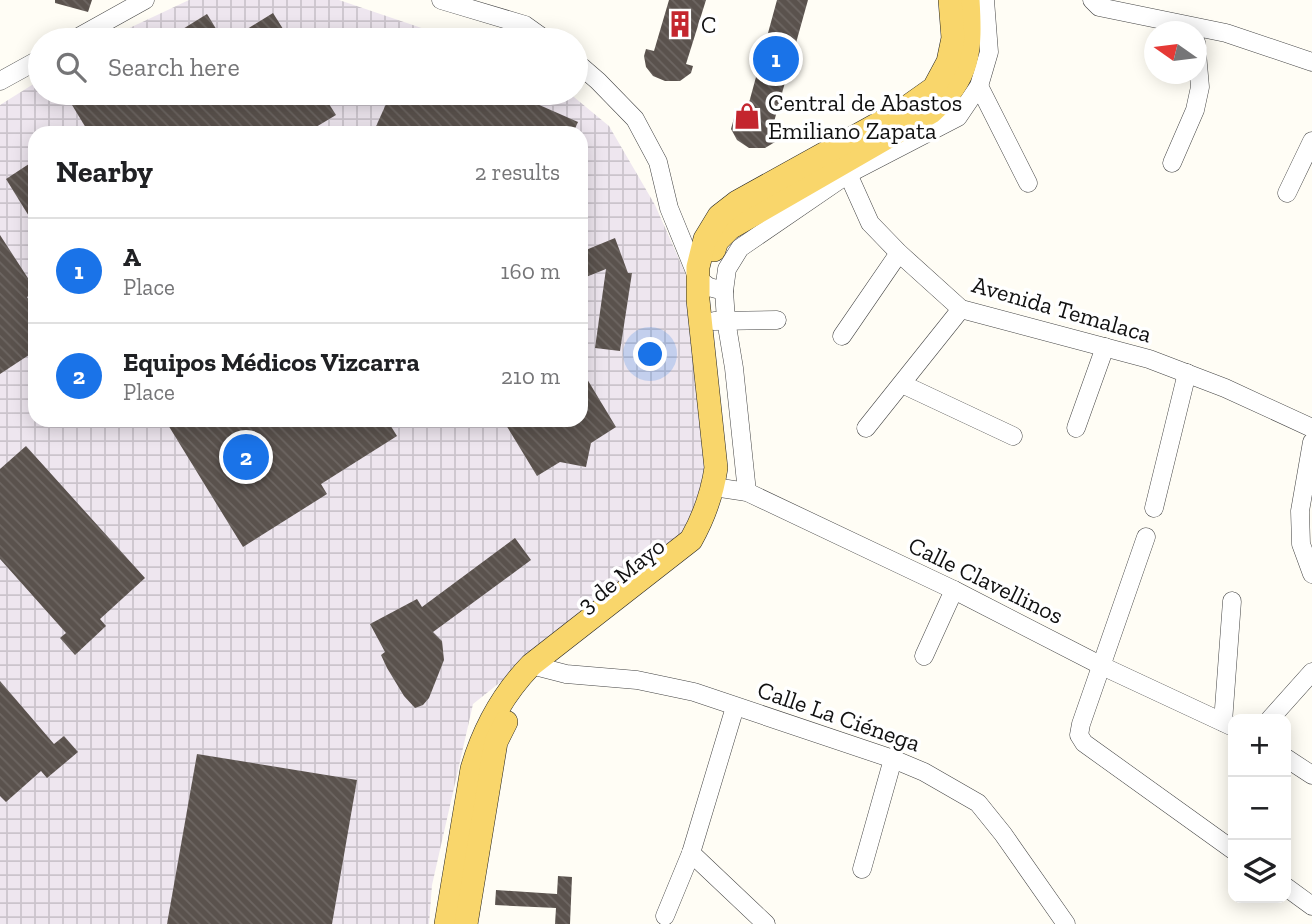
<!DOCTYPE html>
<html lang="en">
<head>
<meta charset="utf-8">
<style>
  body { margin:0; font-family:"Zilla Slab",serif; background:#f2f2f2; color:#202124 }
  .controls { position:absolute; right:21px; bottom:21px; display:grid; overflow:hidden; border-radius:14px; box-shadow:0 4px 18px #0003 }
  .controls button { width:63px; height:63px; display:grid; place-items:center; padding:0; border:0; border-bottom:2px solid #e0e0e0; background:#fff; color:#202124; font:35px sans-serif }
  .compass { position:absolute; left:1144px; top:21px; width:63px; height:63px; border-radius:50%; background:#fff; box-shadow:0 4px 18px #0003; rotate:284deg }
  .you { position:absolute; left:651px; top:355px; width:24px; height:24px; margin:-18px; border:5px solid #fff; border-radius:50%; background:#1a73e8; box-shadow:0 0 0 10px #1a73e833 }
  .badge { display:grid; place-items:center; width:46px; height:46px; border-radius:50%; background:#1a73e8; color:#fff; font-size:23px; font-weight:700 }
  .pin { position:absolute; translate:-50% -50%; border:4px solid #fff; box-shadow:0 2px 7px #0006 }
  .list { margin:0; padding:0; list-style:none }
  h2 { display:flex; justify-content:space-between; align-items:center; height:91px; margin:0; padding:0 28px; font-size:30px }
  h2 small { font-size:23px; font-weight:400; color:#757577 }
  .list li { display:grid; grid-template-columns:46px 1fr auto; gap:21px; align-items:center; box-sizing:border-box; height:105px; padding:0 28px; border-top:2px solid #e0e0e0 }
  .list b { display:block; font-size:26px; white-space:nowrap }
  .list p { margin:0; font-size:23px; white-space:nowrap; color:#757577 }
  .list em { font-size:23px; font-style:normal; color:#757577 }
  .icon { flex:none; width:38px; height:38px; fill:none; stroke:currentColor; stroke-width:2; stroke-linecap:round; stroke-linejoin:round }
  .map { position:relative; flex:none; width:1312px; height:924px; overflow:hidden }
  .search { position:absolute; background:#fff; box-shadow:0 4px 18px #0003; left:28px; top:28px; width:560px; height:77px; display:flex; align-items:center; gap:18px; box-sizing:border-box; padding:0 24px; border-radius:38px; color:#757577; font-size:26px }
  .panel { position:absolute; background:#fff; box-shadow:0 4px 18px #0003; left:28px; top:126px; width:560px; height:301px; border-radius:21px }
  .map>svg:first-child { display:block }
  .industrial { fill:url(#industrial-grid); fill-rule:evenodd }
  .building { fill:url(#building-back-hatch) }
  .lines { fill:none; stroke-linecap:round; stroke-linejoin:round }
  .minor-casing { stroke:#444; stroke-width:19 }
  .major-casing { stroke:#222; stroke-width:24 }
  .minor { stroke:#fff; stroke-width:18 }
  .major { stroke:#f9d66b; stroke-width:23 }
  .labels { text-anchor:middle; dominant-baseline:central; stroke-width:7; stroke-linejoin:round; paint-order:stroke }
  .poi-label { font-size:24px; fill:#111; stroke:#fff; text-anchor:start }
  .street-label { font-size:24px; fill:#111; stroke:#fff }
</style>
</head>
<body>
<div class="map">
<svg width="1312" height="924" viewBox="0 0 1312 924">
  <defs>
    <pattern id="industrial-grid" width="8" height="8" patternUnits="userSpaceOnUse" patternTransform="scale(1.75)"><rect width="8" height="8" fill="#eee6ef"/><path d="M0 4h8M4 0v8" fill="none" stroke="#cbc4cc"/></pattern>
    <pattern id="building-back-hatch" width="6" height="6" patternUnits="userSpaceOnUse" patternTransform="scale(1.75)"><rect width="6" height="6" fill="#5a524d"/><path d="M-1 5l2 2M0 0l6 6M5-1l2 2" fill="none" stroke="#6d6662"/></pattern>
  </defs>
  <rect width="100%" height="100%" fill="#fffdf5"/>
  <g class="industrial">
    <polygon points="189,0 339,0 457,40 104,40"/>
    <path d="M40,80v13h529l40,33 46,79 35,79 17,205 -24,47 -210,168 -41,181 -3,39h-429v-819zM35,133h546v287h-546z"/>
  </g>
  <g class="building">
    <polygon points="55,0 92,0 88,12 55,3"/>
    <polygon points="669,0 706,0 686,64 693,66 691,73 680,81 665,81 653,76 646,67 644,56 646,49 654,51"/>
    <polygon points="777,0 808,0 772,129 779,131 775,142 765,148 749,148 737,140 731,129 734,118 744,121"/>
    <polygon points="273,13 290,40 229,40"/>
    <polygon points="207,14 223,40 165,40"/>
    <polygon points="81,93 322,93 336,115 306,133 89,133 69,100"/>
    <polygon points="391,93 512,93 578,122 573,133 373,133"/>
    <polygon points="35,160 35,226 6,179"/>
    <polygon points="0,235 35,289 35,292 27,297 35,310 35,351 0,374"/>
    <polygon points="615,238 628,273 632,273 620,351 595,348 606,269 581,279 581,252"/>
    <polygon points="581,369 616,427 591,443 586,467 560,462 537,476 503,420 581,420"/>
    <polygon points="165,420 387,420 397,436 321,484 327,494 243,547"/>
    <polygon points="26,446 145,578 100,619 106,626 75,655 60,638 66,633 0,559 0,469"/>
    <polygon points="515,538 531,560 433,632 442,641 444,660 429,698 423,705 415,708 404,696 387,668 381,655 385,652 370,624 417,599 422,607"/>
    <polygon points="0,681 54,744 64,736 78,752 47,778 41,771 6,802 0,796"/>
    <polygon points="197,754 357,780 332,924 167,924"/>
    <polygon points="558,876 572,877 570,924 555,924 556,908 495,905 496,890 557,894"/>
  </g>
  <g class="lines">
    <defs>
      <g id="minor">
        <polyline points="441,0 525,25 546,40"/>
        <polyline points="1092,0 1099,7 1226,33 1312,62"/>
        <polyline points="73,40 145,0"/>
        <polyline points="576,62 598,81 635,119 658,162 669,208 698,279 709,287 724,291"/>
        <polyline points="0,81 40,59"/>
        <polyline points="979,86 1028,183"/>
        <polyline points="1172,163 1195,110 1200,87 1196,42"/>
        <polyline points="848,174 870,223 899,253 961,309 1149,359 1225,388 1312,428"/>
        <polyline points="1287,193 1312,141"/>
        <polyline points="714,321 777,320"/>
        <polyline points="842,336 899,253"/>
        <polyline points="902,384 1013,436"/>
        <polyline points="866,428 961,309"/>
        <polyline points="1076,428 1105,347"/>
        <polyline points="1312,442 1300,511 1301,544 1312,574"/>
        <polyline points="714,487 747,492 954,590 1102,666 1233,727"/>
        <polyline points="747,492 734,368 726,320 724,291 727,269 740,248 848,174 958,117 979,86 989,52 985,0"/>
        <polyline points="1154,508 1187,373"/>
        <polyline points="1146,537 1081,724 1079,735 1084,743 1233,850"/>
        <polyline points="924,656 954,590"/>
        <polyline points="531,665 566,674 637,680 694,692 893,759 924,772 978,803 1003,834 1066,924"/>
        <polyline points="1270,719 1312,672"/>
        <polyline points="1223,722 1232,601"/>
        <polyline points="1286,758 1312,775"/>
        <polyline points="691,853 766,924"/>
        <polyline points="862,869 893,759"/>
        <polyline points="1286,887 1312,906"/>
        <polyline points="665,916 691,853 735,707"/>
      </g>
      <g id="major">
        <path d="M714,250l3,-9 13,-13 201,-116c39,-34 40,-62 37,-112"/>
        <path d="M446,924l26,-155c11,-38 31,-75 59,-104l160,-125c13,-23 21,-45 25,-72l-18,-168v-33l7,-28 14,-23 18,-14 166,-92 31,-22 14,-26 5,-24 -3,-38"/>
        <polyline points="466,924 496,742 506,722"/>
      </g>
    </defs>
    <use href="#minor" class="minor-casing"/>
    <use href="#major" class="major-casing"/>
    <use href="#minor" class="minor"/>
    <use href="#major" class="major"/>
  </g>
  <defs>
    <symbol id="building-bare" viewBox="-9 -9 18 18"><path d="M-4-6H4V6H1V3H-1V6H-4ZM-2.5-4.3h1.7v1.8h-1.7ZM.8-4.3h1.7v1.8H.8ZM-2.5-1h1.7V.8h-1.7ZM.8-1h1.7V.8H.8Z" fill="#c4262e" stroke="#fff" stroke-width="2.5" paint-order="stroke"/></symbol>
    <symbol id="shop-bare" viewBox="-9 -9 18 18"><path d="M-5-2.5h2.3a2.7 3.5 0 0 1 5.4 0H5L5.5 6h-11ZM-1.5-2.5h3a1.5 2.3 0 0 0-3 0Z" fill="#c4262e" stroke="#fff" stroke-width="2.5" paint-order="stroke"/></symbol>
  </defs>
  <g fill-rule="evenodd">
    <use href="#building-bare" x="661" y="5" width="38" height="38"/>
    <use href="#shop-bare" x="728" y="97" width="38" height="38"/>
  </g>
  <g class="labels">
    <g class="poi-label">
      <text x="701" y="24">C</text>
      <text x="768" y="102">Central de Abastos<tspan x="768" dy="28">Emiliano Zapata</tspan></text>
    </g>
    <g class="street-label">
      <text transform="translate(1062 309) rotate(16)">Avenida Temalaca</text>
      <text transform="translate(621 575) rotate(-39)">3 de Mayo</text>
      <text transform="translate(986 580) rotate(26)">Calle Clavellinos</text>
      <text transform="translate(839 716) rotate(19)">Calle La Ciénega</text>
    </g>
  </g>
</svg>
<div class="controls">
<button>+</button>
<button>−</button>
<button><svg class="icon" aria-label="layers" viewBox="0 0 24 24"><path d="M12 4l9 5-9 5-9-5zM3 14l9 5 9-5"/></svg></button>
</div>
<svg class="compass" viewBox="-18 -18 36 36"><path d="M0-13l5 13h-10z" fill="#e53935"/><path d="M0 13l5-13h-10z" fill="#757577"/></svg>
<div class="you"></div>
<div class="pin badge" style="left:776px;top:59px">1</div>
<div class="pin badge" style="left:246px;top:457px">2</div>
<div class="search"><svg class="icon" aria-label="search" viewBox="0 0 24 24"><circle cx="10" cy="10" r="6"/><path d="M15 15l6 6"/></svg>Search here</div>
<section class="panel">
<h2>Nearby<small>2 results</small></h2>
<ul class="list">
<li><span class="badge">1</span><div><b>A</b><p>Place</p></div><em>160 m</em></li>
<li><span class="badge">2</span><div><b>Equipos Médicos Vizcarra</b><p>Place</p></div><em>210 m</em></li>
</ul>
</section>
</div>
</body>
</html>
